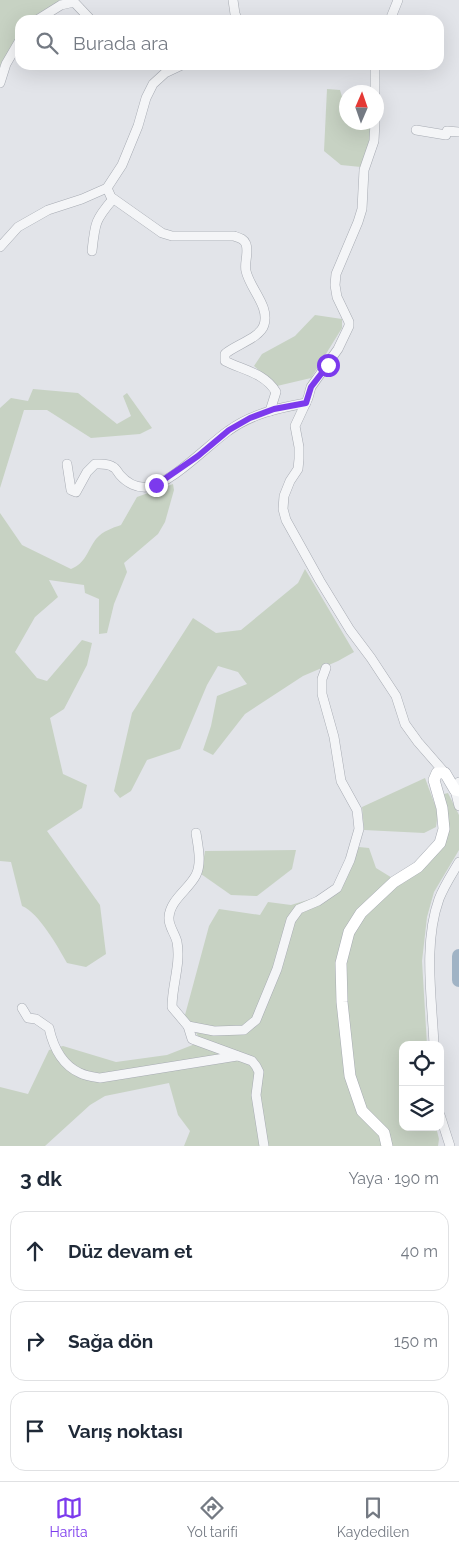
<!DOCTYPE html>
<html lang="tr">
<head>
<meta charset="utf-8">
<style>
  body { margin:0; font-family:Raleway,sans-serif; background:#f2f2f3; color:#1f2937 }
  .controls { position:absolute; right:15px; bottom:15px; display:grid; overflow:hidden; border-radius:10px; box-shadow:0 5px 20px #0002 }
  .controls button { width:45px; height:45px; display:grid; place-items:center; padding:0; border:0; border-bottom:1px solid #e0e1e3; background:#fff; color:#1f2937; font:25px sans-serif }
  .compass { position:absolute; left:339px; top:85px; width:45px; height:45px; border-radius:50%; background:#fff; box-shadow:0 5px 20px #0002; rotate:2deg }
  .stop { position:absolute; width:15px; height:15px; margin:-11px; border:4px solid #7c3aed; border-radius:50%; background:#fff }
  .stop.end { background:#7c3aed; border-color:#fff; box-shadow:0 1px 5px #0008 }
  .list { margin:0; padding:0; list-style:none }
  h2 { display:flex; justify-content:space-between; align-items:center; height:65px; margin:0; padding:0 20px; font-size:21px }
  h2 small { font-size:16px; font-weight:400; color:#747a83 }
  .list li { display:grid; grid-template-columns:32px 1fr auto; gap:15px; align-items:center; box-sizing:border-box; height:80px; margin:0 10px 10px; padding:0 10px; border:1px solid #e0e1e3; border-radius:15px }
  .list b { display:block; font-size:19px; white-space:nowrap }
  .list em { font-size:16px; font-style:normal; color:#747a83 }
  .icon { flex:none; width:28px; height:28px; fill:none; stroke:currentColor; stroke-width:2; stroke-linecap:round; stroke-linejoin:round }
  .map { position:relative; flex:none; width:459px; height:1146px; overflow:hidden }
  .search { position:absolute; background:#fff; box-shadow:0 5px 20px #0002; left:15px; right:15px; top:15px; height:55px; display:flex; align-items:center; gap:12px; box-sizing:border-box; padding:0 18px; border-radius:15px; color:#747a83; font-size:19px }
  .sheet { height:335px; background:#fff }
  nav { display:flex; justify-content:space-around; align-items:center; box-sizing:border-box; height:70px; border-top:1px solid #e0e1e3; background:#fff; font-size:14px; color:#747a83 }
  nav a { display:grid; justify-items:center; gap:2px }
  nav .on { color:#7c3aed }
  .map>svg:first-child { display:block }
  .green { fill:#c7d2c3 }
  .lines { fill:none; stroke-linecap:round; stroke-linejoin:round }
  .river { stroke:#a0b3c5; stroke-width:14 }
  .street-casing { stroke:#a7abb3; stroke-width:10 }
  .secondary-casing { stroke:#a7abb3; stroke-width:12 }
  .street { stroke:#f4f5f7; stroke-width:9 }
  .secondary { stroke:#fff; stroke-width:11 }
  .route { stroke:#7c3aed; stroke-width:6 }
</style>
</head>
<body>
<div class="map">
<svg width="459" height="1146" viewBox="0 0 459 1146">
  <rect width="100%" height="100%" fill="#e2e4e9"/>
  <g class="green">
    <polygon points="0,0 68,0 56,3 31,20 20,20 20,36 0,66"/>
    <polygon points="327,89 340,90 343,100 346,100 346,122 370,123 370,141 361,167 341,165 324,151"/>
    <polygon points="315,315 342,319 342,328 311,378 277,386 254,366 262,354 295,336"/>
    <polygon points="33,389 78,393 117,424 131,416 123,396 127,393 152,428 140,434 91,438 47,410 24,410 0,488 0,408 11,398 28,401"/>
    <path d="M173,484l1,6 -9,32 -7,12 -34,29 3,9 -13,32 -7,29 -8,1v-35l-14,-6 -1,-8 -35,-5 9,17 -23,20 -20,35 22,26 10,3 35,-41 10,3 -5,22 -23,44 -14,9 13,56 24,11 -5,23 -35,23 53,74 6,49 -20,13 -19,-4c-9,-16 -28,-50 -45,-57l-11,-44 -11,-1v-348l22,32 49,24c15,-6 16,-18 25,-30 7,-8 16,-11 25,-14l16,-28z"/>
    <polygon points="305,569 354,652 338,661 303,676 245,714 213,755 203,750 211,726 217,696 247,684 238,672 218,666 207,685 180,749 147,760 131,791 120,798 114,791 132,713 193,618 216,633 241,630 298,583"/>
    <polygon points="425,778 438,813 436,827 424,833 364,830 362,807"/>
    <polygon points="448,793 459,815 459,850 434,892 427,917 422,961 427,1045 403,1045 403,1127 436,1127 439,1139 438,1146 184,1146 190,1131 178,1115 169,1083 105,1096 90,1105 45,1146 0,1146 0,1087 28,1094 49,1050 63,1046 116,1062 167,1055 195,1044 198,1036 185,1015 209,926 219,909 260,915 268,902 291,905 337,891 359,847 369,848 376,868 402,884 439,850 445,801 444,794"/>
    <polygon points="296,850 292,869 257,896 231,895 201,874 205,851"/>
  </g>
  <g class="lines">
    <polyline class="river" points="459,956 459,980"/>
    <defs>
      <g id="street">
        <polyline points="233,0 235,14 238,20"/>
        <polyline points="37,20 61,5 74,2 91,20"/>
        <polyline points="390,20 398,0"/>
        <path d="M182,65l-17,8 -12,11 -7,14 -8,28 -16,39 -15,23 4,9 51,36 10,3h62c6,2 10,3 12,8 3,9 -2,19 0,27 4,18 24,35 18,54 -4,13 -29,20 -39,29v7c18,9 40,12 51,31l-6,19"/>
        <polyline points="0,83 6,64 20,40"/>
        <polyline points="375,92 375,65"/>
        <polyline points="375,122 374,141 364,170 362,209 358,222 336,274 335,285 337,297 349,322 349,326 338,349 311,387 308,398 295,426 299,447 299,459 298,469 290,481 284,496 283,509 286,520 320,581 350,630 371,658 396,696 405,724 418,742 445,773"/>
        <polyline points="416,130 446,135 447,131 459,132"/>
        <polyline points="0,247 18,227 48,210 82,199 107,188"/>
        <path d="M92,251c3,-28 3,-31 21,-52"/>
        <path d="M67,464l4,26 5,2 11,-20 8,-8c5,0 13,-1 18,3 3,1 5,6 7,8 7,8 17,13 27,12 23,-2 61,-42 81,-56 23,-17 50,-23 78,-28"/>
        <polyline points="459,782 455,790 459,806"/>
        <path d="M196,833c2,13 6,30 0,42 -7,14 -26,25 -27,42 -1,9 6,16 8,25 4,22 -5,43 -5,65l16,19 4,13 60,22 4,5 3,6 -3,23 8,51"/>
        <path d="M22,1008l6,10 8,1 13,9c4,18 13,37 31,45 6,3 14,4 20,5l137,-22"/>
        <polyline points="188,1026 214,1031 244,1030 256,1020 277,969 291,920 299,909 318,901 337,888 350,860 359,829 357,810 341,781 334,737 322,694 322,679 326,668"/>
        <path d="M434,1045c-2,-47 -11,-101 5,-146 5,-13 13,-25 20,-37"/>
        <polyline points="440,1115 450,1146"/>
      </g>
      <polyline id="secondary" points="387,1146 384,1133 362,1111 350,1076 342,1002 341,963 349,932 361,913 394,882 418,867 440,843 444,829 442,808 434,780 437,773 445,773 455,790 459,791"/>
    </defs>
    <use href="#street" class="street-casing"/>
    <use href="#secondary" class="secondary-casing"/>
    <use href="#street" class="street"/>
    <use href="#secondary" class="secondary"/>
  </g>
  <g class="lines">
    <polyline class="route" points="156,485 198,456 229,430 250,418 274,409 306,403 311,387 328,365"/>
  </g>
</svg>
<div class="controls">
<button><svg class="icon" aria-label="locate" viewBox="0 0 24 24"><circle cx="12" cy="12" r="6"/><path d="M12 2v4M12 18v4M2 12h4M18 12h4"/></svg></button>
<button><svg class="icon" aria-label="layers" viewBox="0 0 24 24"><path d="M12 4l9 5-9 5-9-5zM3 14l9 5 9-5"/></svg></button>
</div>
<svg class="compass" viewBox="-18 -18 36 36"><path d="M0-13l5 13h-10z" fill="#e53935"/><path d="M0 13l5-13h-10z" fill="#747a83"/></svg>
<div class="stop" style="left:328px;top:365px"></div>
<div class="stop end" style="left:156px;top:485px"></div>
<div class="search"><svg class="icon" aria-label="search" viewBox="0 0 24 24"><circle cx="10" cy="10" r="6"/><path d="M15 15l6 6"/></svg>Burada ara</div>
</div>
<section class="sheet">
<h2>3 dk<small>Yaya · 190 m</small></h2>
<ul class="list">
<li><svg class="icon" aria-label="ahead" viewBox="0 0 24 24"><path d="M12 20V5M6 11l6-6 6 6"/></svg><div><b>Düz devam et</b></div><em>40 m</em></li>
<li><svg class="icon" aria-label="right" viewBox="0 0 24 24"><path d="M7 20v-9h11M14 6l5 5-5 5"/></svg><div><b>Sağa dön</b></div><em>150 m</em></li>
<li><svg class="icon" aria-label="arrive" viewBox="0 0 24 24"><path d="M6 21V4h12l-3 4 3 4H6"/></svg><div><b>Varış noktası</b></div></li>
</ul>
</section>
<nav>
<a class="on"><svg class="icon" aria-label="map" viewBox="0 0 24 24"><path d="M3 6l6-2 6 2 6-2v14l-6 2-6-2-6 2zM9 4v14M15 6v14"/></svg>Harita</a>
<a><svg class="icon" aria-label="directions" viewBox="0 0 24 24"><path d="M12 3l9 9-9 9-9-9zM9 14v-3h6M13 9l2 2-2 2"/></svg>Yol tarifi</a>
<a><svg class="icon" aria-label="saved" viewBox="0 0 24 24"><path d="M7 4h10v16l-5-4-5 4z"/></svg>Kaydedilen</a>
</nav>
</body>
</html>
